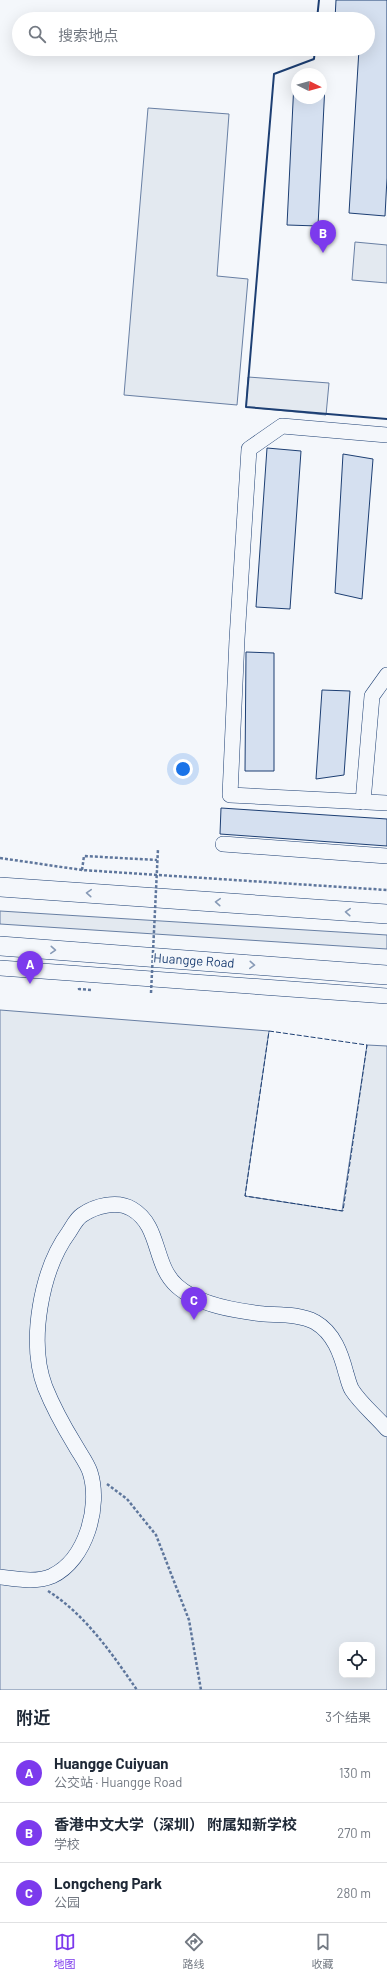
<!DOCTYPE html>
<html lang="zh">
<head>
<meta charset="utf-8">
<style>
  body { margin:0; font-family:Barlow,"Noto Sans SC",sans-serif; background:#f6f6f7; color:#1f2937 }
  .controls { position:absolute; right:12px; bottom:12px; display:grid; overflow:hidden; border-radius:8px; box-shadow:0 4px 16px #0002 }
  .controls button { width:36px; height:36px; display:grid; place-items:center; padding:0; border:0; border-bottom:1px solid #e0e1e3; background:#fff; color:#1f2937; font:20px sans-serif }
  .compass { position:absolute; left:291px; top:68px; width:36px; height:36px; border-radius:50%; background:#fff; box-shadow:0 4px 16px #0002; rotate:95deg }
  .you { position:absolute; left:183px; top:769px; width:14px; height:14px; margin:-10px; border:3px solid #fff; border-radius:50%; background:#1a73e8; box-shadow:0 0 0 6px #1a73e833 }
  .badge { display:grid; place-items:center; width:26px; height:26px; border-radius:50%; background:#7c3aed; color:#fff; font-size:13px; font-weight:700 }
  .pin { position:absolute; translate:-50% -33px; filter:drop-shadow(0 1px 2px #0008) }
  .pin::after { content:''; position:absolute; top:21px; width:14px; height:12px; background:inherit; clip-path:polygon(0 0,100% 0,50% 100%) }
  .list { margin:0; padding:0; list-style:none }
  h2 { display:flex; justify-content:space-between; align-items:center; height:52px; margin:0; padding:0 16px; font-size:17px }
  h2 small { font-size:13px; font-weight:400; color:#747a83 }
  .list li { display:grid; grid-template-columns:26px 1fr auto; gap:12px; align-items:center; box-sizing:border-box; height:60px; padding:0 16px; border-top:1px solid #e0e1e3 }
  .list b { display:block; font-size:15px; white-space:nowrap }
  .list p { margin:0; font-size:13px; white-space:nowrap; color:#747a83 }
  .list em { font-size:13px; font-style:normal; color:#747a83 }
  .icon { flex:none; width:22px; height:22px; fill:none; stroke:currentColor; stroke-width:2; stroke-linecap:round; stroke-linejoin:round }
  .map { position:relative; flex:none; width:387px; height:1690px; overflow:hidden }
  .search { position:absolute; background:#fff; box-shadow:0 4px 16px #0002; left:12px; right:12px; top:12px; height:44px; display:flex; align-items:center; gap:10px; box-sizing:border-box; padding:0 14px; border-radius:22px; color:#747a83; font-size:15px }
  .sheet { height:232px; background:#fff }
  nav { display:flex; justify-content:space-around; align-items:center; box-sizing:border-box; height:56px; border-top:1px solid #e0e1e3; background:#fff; font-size:11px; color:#747a83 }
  nav a { display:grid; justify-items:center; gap:2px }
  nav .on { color:#7c3aed }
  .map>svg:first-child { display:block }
  .green { fill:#e3e9f0; stroke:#687fa3; fill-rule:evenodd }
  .building { fill:#d5e0f0; stroke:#1d3f73 }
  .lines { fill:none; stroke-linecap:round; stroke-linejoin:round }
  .minor-casing { stroke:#1d3f73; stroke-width:16 }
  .major-casing { stroke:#1d3f73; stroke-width:20 }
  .path { stroke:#5e769c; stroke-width:2.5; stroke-dasharray:3 2; stroke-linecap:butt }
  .minor { stroke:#f4f7fb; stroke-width:15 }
  .major { stroke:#f4f7fb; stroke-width:19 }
  .path-bridge { stroke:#5e769c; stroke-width:2.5; stroke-dasharray:3 2; stroke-linecap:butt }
  .fence { stroke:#1d3f73; stroke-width:1; stroke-dasharray:5 2; stroke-linecap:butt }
  .wall { stroke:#1d3f73; stroke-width:2 }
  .oneway { stroke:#889bb7 }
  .labels { text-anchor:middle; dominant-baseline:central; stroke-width:3; stroke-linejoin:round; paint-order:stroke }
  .street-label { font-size:13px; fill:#1d3f73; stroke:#f4f7fb }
</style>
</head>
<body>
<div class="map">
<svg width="387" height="1690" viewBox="0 0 387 1690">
  <rect width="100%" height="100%" fill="#f4f7fb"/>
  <g class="green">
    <polygon points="148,108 229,114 217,276 248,279 237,405 124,395"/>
    <polygon points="355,242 387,245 387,283 352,280"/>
    <polygon points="248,377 329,383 326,415 246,407"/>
    <polygon points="0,911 387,935 387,949 0,924"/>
    <path d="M0,1010l269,21 -24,165 97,15 25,-166 20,1v644h-387zM342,1645h30v30h-30z"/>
  </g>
  <g class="building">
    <polygon points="336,0 387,0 387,178 385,216 349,213 359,49 368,49 368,19 335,19"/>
    <polygon points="294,82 297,82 297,98 321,98 321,84 325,84 318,226 287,225"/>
    <polygon points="267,448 301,451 290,609 256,607"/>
    <polygon points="343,454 373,459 362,599 335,593"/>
    <polygon points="246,652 274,653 274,771 245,771"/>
    <polygon points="322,690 350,691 344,775 316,779"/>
    <polygon points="221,808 387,819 387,846 220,834"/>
  </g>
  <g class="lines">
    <defs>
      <g id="minor">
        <polyline points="387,435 282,426 249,449 237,639 230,795 387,803"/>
        <polyline points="363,802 372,696 387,675"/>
        <polyline points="223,844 387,856"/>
        <polyline points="0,968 387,996"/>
        <path d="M0,1577c17,2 36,6 52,-1 34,-16 49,-70 38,-104 -3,-9 -10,-18 -15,-27 -11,-18 -22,-38 -30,-58 -17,-45 -4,-117 24,-155 4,-6 7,-13 13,-17 13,-9 35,-15 50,-6 29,17 21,56 45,77 21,19 59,25 87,28 17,1 36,0 51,8 19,11 26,32 31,51 2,6 3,12 6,17 9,14 24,26 35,39"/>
      </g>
      <g id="major">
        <polyline points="0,887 387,914"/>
        <polyline points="0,946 387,975"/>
      </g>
    </defs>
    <use href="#minor" class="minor-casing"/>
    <use href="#major" class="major-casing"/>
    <g class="path">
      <polyline points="0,858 82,870 387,890"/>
      <polyline points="82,870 84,856 157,860"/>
      <polyline points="79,988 79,989 92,990"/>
      <polyline points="107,1484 127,1499 156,1535 189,1620 201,1690"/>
      <path d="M48,1591c37,23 65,64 89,99"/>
    </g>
    <use href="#minor" class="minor"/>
    <use href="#major" class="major"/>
    <polyline class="path-bridge" points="151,993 158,849"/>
    <polygon class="fence" points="269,1031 367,1045 343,1211 245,1196"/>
    <g class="wall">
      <polyline points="317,19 319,0"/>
      <polyline points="315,49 314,59 274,74 246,407 387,419"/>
    </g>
  </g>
  <defs><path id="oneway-chevron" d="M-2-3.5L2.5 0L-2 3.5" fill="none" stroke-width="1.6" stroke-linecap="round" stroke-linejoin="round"/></defs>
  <g class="oneway">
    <use href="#oneway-chevron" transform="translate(89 893) rotate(-176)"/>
    <use href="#oneway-chevron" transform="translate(218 902) rotate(-176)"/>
    <use href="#oneway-chevron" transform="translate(348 912) rotate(-176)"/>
    <use href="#oneway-chevron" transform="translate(53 950) rotate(4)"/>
    <use href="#oneway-chevron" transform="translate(252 965) rotate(4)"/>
  </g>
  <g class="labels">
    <g class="street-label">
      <text transform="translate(194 960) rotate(4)">Huangge Road</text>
    </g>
  </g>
</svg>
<div class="controls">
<button><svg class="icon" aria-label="locate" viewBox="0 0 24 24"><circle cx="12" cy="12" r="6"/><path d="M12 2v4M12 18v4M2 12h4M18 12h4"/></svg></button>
</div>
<svg class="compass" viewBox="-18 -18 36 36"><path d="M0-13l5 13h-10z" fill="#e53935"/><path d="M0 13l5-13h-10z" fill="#747a83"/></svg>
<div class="you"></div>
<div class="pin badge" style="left:30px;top:984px">A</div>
<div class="pin badge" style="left:323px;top:253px">B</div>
<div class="pin badge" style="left:194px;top:1320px">C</div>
<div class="search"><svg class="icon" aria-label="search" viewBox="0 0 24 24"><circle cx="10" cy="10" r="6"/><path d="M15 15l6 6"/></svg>搜索地点</div>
</div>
<section class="sheet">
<h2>附近<small>3个结果</small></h2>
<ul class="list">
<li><span class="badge">A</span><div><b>Huangge Cuiyuan</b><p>公交站 · Huangge Road</p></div><em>130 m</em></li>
<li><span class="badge">B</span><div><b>香港中文大学（深圳） 附属知新学校</b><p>学校</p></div><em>270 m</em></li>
<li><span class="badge">C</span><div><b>Longcheng Park</b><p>公园</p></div><em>280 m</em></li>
</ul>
</section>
<nav>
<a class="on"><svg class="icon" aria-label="map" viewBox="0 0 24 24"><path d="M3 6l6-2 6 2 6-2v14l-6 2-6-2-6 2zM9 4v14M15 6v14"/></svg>地图</a>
<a><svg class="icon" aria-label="directions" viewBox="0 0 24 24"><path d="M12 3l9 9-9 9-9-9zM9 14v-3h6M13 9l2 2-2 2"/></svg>路线</a>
<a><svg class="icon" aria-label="saved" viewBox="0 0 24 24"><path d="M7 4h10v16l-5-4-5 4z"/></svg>收藏</a>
</nav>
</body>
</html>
